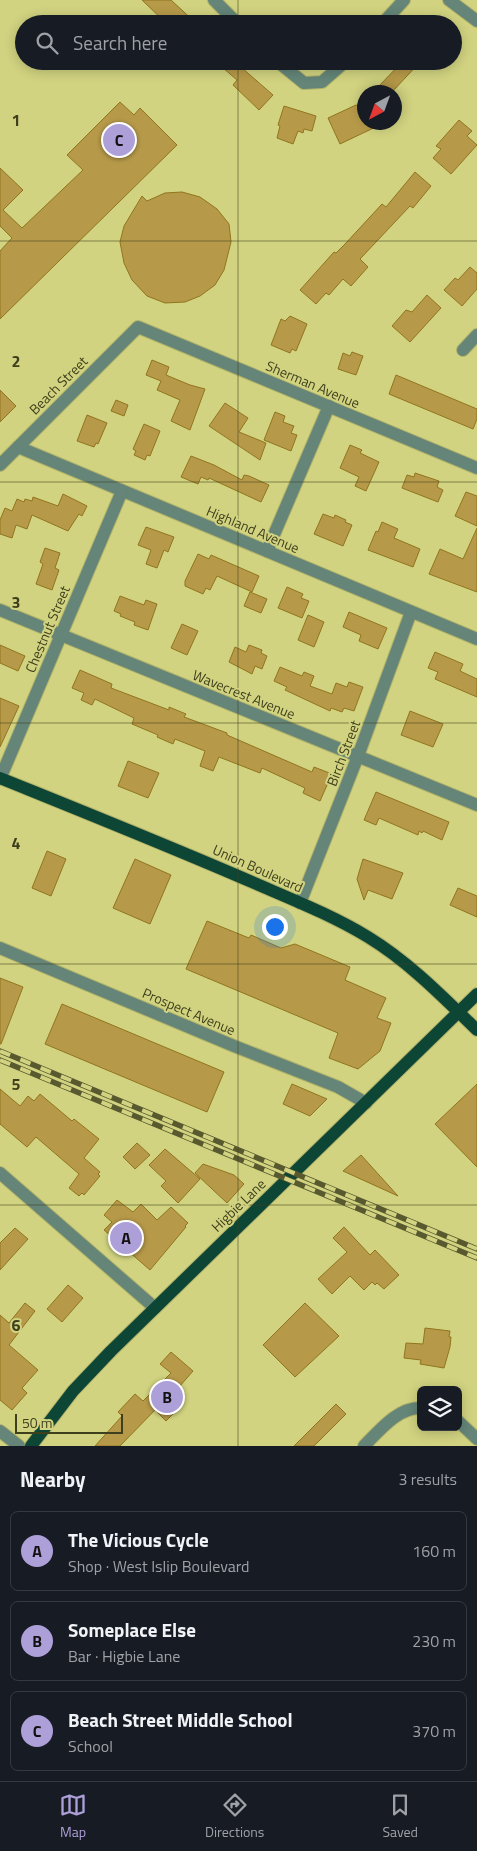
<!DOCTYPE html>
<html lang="en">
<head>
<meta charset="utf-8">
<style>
  body { margin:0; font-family:"Titillium Web",sans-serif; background:#242831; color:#f1f3f6 }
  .controls { position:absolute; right:15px; bottom:15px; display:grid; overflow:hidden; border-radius:8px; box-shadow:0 2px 12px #0003 }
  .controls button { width:45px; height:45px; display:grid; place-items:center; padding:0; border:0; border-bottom:1px solid #363941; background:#171b24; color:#f1f3f6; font:25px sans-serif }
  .compass { position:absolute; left:357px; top:85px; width:45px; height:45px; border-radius:50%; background:#171b24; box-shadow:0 2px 12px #0003; rotate:221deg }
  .scale { position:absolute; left:15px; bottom:12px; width:108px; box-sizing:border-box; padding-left:5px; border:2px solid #3e3f1c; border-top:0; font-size:14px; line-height:18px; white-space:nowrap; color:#3e3f1c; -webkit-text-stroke:4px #d1d380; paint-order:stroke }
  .you { position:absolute; left:274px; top:926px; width:18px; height:18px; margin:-12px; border:4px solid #fff; border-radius:50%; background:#1a73e8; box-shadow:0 0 0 8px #1a73e833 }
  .badge { display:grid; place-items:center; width:32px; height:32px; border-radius:50%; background:#ad9fd7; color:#111; font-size:16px; font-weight:700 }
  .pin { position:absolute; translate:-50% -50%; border:2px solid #fff; box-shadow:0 1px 5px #0006 }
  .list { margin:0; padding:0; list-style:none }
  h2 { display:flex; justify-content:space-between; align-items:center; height:65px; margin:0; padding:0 20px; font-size:21px }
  h2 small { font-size:16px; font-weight:400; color:#9ea1a6 }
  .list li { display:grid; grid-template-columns:32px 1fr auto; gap:15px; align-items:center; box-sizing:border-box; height:80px; margin:0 10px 10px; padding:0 10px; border:1px solid #363941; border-radius:8px }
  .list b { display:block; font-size:19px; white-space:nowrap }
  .list p { margin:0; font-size:16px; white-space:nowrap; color:#9ea1a6 }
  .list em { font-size:16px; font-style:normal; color:#9ea1a6 }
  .icon { flex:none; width:28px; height:28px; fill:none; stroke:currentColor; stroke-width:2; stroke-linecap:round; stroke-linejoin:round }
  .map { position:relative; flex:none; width:477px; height:1446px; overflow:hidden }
  .search { position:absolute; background:#171b24; box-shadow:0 2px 12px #0003; left:15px; right:15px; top:15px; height:55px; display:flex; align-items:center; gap:12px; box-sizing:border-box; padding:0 18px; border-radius:28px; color:#9ea1a6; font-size:19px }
  .sheet { height:335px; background:#171b24 }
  nav { display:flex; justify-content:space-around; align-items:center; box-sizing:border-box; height:70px; border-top:1px solid #363941; background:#171b24; font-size:14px; color:#9ea1a6 }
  nav a { display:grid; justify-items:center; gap:2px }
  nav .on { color:#ad9fd7 }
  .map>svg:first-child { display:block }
  .building { fill:#b79a49; stroke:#91751e }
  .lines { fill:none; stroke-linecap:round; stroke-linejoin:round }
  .minor-casing { stroke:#b1b26a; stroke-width:14 }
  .major-casing { stroke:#b1b26a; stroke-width:14 }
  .minor { stroke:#648578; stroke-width:12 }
  .major { stroke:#0e4636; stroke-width:12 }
  .rail-casing { stroke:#58592e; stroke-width:5.5 }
  .rail { stroke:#d1d380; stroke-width:4; stroke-dasharray:11; stroke-linecap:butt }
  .grid { fill:none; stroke:#3e3f1c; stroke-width:1; stroke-opacity:0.55 }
  .labels { text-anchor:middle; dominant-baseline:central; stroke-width:4; stroke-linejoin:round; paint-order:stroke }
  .street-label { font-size:14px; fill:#3e3f1c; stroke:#d1d380 }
  .grid-label { font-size:16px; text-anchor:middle; font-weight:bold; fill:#3e3f1c; stroke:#d1d380; stroke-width:4; stroke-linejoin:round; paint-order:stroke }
</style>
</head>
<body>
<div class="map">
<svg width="477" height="1446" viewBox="0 0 477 1446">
  <rect width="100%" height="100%" fill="#d1d380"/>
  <g class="building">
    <polygon points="142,0 171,0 197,24 167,24"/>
    <polygon points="215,61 234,61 273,95 259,110 233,85 237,80"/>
    <polygon points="403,61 421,61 392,92 383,92 378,87"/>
    <polygon points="120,102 134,115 140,108 177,145 0,319 0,251 12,238 0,226 0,168 23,190 3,210 22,228 83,170 67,155"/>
    <polygon points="364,103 364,122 386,122 340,144 328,118 356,105 358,106"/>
    <polygon points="284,106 316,116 312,131 304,129 303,133 298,131 293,144 277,138 280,126 278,125"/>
    <polygon points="459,120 472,131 467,136 477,145 451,174 433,158 441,149 436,146"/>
    <polygon points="415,172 431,186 413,208 410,206 360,259 368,267 351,286 343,279 329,295 326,293 316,304 300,290 334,252 336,253 345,244 382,204 386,207"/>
    <polygon points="182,192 200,197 217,209 229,224 231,242 224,270 215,285 200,296 185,302 165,303 147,296 132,280 124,263 120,242 124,226 142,196 147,201 165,193"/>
    <polygon points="470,267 477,273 477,289 462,306 444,290 455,278 458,280"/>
    <polygon points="427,295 441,308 410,342 392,326 406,310 412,312"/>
    <polygon points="290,316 307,324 296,351 292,349 290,353 271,345 281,319 285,321"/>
    <polygon points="352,352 363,356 356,375 338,369 343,353 350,356"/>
    <polygon points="152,360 169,367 166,375 190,385 205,389 190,430 171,421 180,400 157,390 161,381 146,375"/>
    <polygon points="396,375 477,409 477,419 473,429 389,394"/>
    <polygon points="0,390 16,406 0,422"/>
    <polygon points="116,400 128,405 124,416 111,411"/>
    <polygon points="225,403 248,418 239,432 266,443 260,460 209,426"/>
    <polygon points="275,412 285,416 283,422 294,426 291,433 297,435 291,451 264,440"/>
    <polygon points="87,415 107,423 98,444 96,443 94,447 77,441"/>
    <polygon points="144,424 160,431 150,456 147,455 145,460 134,455 136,451 133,449"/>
    <polygon points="350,445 362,450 360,453 379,462 366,491 355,486 359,477 340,468"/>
    <polygon points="191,456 214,465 242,480 244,475 249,476 269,485 261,502 209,478 208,480 201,477 198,484 181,477"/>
    <polygon points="415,473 439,481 437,487 443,490 438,502 402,488 407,475 414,477"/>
    <polygon points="466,492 477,496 477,526 455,516"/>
    <polygon points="63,494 87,506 82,516 79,514 68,531 32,515 27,529 16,525 12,538 0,534 0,520 5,508 12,511 17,499 24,502 25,499 32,501 33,497 58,506"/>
    <polygon points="323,514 334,518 335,515 346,520 345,522 352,525 343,546 314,534"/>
    <polygon points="382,522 398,529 394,538 420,549 413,567 368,550 376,531 378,532"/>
    <polygon points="146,527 174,537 168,552 164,550 157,568 146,564 151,550 138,545"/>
    <polygon points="477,528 477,592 429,574 440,549 463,559"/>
    <polygon points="45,548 60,553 55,568 59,570 52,590 36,584 43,564 40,562"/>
    <polygon points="198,554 209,559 211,555 259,576 252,592 217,576 210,590 206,588 203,594 185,586 185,581"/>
    <polygon points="287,587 303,594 301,598 309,601 302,618 278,608"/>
    <polygon points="250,592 267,599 261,613 244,606"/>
    <polygon points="120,596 144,605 146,600 157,604 148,630 134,625 135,622 120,616 121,614 114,611"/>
    <polygon points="349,612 387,628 378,649 359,641 361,635 343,627"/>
    <polygon points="308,615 324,622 314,647 298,640"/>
    <polygon points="182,624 198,631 187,655 171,648"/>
    <polygon points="0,645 25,656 18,671 0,663"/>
    <polygon points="249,645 262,650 261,653 267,656 262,669 255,666 252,674 229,662 235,647 246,652"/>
    <polygon points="435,652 463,664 460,671 477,679 477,697 435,679 438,672 428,668"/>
    <polygon points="280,667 302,676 304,672 314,676 310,686 332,694 336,683 347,687 349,682 363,687 354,711 344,708 342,712 331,708 330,711 285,690 287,687 274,681"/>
    <polygon points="80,670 112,684 111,688 169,710 169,707 186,714 184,717 227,733 227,735 312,772 314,767 332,774 320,801 303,793 305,788 262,768 260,773 219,757 213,771 200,766 205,751 175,739 173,744 157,737 158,735 132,724 134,718 95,699 92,705 81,700 84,693 72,688"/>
    <polygon points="0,698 19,706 0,747"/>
    <polygon points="410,711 443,724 433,747 401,735"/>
    <polygon points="128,761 159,773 148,798 118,786"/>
    <polygon points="376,792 449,822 442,840 423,831 422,833 419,831 418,835 379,818 376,825 364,820"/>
    <polygon points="47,851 66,859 51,896 32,888"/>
    <polygon points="135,859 171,875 150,924 113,908"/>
    <polygon points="363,859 403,873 392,899 368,890 364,900 357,879"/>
    <polygon points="458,888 477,896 477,917 450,905"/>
    <polygon points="207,921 249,938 251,935 281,948 295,944 350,967 345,980 386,998 377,1018 391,1023 380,1051 358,1069 329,1058 338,1033 186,969"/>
    <polygon points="0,978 23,987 1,1044 0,1044"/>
    <polygon points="62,1004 224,1072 207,1112 45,1044"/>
    <polygon points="292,1084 327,1099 310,1116 283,1104"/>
    <polygon points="477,1084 477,1167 435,1124"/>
    <polygon points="0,1089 20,1106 28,1096 34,1101 40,1094 72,1121 74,1119 99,1139 84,1158 100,1172 98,1174 100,1176 84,1195 82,1193 79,1196 69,1188 79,1174 36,1137 27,1147 0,1124"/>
    <polygon points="137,1143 150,1155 135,1169 123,1157"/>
    <polygon points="165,1149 200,1179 178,1203 161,1186 166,1181 149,1165"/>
    <polygon points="361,1155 398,1196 343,1171"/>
    <polygon points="203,1164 234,1175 244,1184 227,1203 195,1173"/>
    <polygon points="117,1200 133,1212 141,1204 157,1220 171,1207 188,1223 185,1226 186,1227 150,1270 104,1230 112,1222 104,1215"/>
    <polygon points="344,1227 370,1255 375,1250 399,1275 384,1289 377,1283 375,1285 372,1282 364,1290 350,1276 332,1294 318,1279 347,1252 333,1238"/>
    <polygon points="15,1228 28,1239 0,1270 0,1243"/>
    <polygon points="68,1285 83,1298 62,1322 47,1309"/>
    <polygon points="25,1303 35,1311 9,1345 38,1370 22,1388 27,1393 12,1410 0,1400 0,1315 9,1323"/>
    <polygon points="305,1303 339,1336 295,1377 263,1345"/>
    <polygon points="425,1328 450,1331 449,1337 451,1337 450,1347 444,1368 420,1364 421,1360 404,1358 406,1343 423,1344"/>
    <polygon points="171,1352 193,1371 173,1394 183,1404 166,1421 155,1410 120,1446 95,1446 122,1416 118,1412 135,1394 143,1401 171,1373 160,1364"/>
    <polygon points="336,1404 346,1414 314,1446 294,1446"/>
  </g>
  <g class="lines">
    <defs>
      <g id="minor">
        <polyline points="214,0 238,24"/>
        <polyline points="449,0 477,21"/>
        <polyline points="382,24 404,0"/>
        <polyline points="277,61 304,83 322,82 346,61"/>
        <polyline points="463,350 477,335"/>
        <polyline points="18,447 477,639"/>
        <polyline points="0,465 138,327 477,468"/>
        <polyline points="267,551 329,406"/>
        <polyline points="0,610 477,805"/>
        <polyline points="0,779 122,491"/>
        <polyline points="300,903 358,756 411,612"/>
        <polyline points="0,948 234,1046 338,1087 366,1103"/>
        <polyline points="0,1173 155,1308"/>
        <polyline points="458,1421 477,1439"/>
        <polyline points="0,1431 19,1446"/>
        <path d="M364,1446c15,-15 34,-39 57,-38"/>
      </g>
      <g id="major">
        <path d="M0,778c84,34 169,68 252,104 39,17 80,33 116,55 41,25 75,60 109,93"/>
        <polyline points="31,1446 73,1391 111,1351 477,994"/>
      </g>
    </defs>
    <use href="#minor" class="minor-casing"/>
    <use href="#major" class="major-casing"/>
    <use href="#minor" class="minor"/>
    <use href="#major" class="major"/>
    <defs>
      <g id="rail">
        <polyline points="0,1051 477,1249"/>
        <polyline points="0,1060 477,1258"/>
      </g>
    </defs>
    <use href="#rail" class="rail-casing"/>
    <use href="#rail" class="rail"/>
  </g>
  <path class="grid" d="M238,0v24M238,61v1385M0,241h477M0,482h477M0,723h477M0,964h477M0,1205h477"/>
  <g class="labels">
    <g class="street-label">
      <text transform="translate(313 384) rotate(23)">Sherman Avenue</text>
      <text transform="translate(58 385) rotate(-45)">Beach Street</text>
      <text transform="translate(253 529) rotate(23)">Highland Avenue</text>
      <text transform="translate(47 629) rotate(-67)">Chestnut Street</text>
      <text transform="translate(244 694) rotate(22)">Wavecrest Avenue</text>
      <text transform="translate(343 753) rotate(-69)">Birch Street</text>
      <text transform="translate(258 868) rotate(24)">Union Boulevard</text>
      <text transform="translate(189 1011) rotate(23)">Prospect Avenue</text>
      <text transform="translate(238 1205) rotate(-44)">Higbie Lane</text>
    </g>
  </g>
  <g class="grid-label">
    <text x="16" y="126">1</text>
    <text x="16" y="367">2</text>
    <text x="16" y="608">3</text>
    <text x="16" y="849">4</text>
    <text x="16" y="1090">5</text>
    <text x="16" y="1331">6</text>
  </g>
</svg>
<div class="controls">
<button><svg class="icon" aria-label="layers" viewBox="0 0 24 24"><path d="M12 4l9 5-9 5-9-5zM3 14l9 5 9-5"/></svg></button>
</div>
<svg class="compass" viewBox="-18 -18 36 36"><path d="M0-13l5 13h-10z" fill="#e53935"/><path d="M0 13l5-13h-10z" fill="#9ea1a6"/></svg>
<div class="scale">50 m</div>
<div class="you"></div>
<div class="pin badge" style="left:126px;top:1238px">A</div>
<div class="pin badge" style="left:167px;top:1397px">B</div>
<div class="pin badge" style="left:119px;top:140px">C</div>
<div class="search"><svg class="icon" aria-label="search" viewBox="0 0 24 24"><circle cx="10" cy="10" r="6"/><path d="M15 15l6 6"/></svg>Search here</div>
</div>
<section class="sheet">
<h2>Nearby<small>3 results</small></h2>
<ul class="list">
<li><span class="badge">A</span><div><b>The Vicious Cycle</b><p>Shop · West Islip Boulevard</p></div><em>160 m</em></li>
<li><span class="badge">B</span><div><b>Someplace Else</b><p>Bar · Higbie Lane</p></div><em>230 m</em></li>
<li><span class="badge">C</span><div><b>Beach Street Middle School</b><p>School</p></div><em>370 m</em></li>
</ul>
</section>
<nav>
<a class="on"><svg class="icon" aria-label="map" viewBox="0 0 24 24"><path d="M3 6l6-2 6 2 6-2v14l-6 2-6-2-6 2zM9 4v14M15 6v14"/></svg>Map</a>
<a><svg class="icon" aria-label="directions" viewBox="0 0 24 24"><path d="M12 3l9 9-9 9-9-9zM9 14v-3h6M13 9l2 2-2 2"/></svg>Directions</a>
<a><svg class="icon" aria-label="saved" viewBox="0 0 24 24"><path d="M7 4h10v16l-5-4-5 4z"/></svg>Saved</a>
</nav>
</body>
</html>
